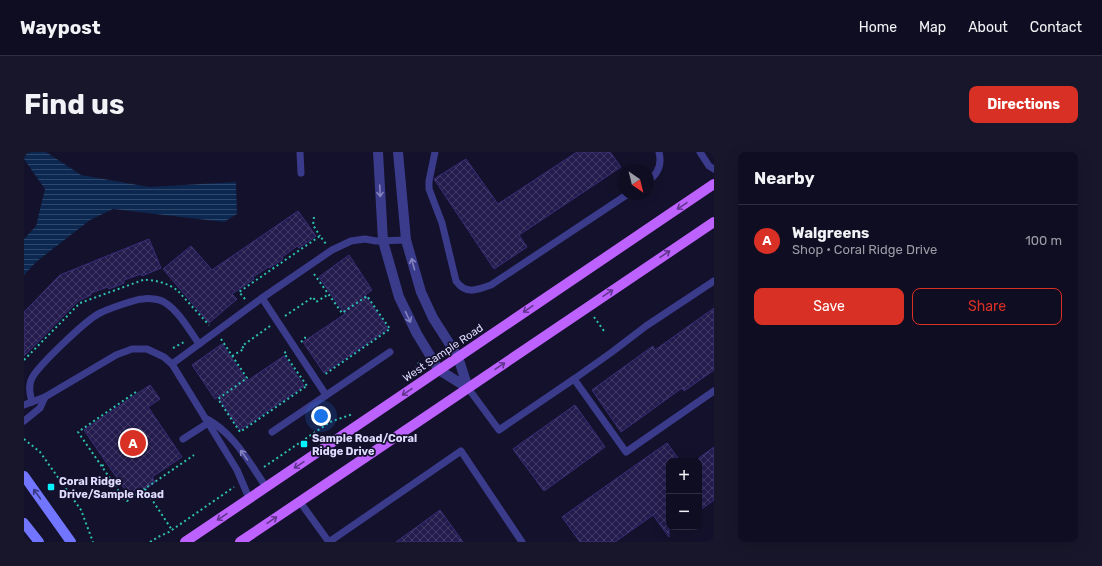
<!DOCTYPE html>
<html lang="en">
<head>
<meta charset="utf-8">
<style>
  body { margin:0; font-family:Rubik,sans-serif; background:#18162a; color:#f1f3f6 }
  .controls { position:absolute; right:12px; bottom:12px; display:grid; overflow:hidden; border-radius:8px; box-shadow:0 4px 16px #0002 }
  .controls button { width:36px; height:36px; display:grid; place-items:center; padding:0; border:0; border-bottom:1px solid #2f2d3f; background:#0f0d21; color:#f1f3f6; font:20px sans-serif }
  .compass { position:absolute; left:594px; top:12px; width:36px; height:36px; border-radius:50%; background:#0f0d21; box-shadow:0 4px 16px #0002; rotate:145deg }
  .you { position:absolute; left:297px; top:264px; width:14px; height:14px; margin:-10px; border:3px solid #fff; border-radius:50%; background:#1a73e8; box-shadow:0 0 0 6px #1a73e833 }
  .badge { display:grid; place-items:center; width:26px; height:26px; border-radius:50%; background:#d93025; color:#fff; font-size:13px; font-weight:700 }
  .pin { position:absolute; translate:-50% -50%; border:2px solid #fff; box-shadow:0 1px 4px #0006 }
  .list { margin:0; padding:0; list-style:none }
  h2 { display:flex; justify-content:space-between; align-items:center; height:52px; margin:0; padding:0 16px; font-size:17px }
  h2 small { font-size:13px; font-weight:400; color:#9b9ca5 }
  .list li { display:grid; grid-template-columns:26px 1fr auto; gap:12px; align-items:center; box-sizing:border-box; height:72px; padding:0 16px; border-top:1px solid #2f2d3f }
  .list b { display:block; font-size:15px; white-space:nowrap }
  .list p { margin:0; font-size:13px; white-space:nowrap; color:#9b9ca5 }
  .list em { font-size:13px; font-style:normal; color:#9b9ca5 }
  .actions { display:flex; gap:8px; padding:12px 16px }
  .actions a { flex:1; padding:9px 0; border:1px solid #d93025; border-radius:8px; text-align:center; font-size:14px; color:#d93025 }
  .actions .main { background:#d93025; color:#fff }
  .map { position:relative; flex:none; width:690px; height:390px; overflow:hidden; border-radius:8px }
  header { display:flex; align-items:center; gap:24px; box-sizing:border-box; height:56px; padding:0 20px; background:#0f0d21; border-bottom:1px solid #2f2d3f }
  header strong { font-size:19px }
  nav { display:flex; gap:22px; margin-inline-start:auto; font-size:14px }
  .intro { display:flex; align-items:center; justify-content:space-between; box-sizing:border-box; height:96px; padding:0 24px }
  h1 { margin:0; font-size:28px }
  .button { padding:10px 18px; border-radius:8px; background:#d93025; color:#fff; font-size:14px; font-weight:700 }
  main { display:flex; gap:24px; padding:0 24px }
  aside { flex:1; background:#0f0d21; border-radius:8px; box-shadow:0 4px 16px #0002 }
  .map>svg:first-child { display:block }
  .water { fill:url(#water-rules) }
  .building { fill:url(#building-cross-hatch); stroke:#392e7a }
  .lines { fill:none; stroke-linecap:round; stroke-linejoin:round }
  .path { stroke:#2ec1b1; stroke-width:2; stroke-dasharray:2 3; stroke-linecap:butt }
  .lane { stroke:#3b3b8c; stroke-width:7 }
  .street { stroke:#3b3b8c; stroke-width:10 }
  .secondary { stroke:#7275ff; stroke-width:10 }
  .primary { stroke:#be62ff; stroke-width:10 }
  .oneway { stroke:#8483c0 }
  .oneway2 { stroke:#60358b }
  .oneway3 { stroke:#3a3980 }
  .poi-dot { fill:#07f1ff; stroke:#14112c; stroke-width:1.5 }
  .labels { text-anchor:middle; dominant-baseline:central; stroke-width:3.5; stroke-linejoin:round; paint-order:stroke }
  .street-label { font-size:11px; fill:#dedbff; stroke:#14112c }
  .poi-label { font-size:11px; font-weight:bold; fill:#dedbff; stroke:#14112c; text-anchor:start }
</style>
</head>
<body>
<header>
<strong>Waypost</strong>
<nav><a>Home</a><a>Map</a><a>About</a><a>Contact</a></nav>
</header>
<div class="intro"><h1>Find us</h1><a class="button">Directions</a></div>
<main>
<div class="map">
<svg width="690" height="390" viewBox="0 0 690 390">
  <defs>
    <pattern id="water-rules" width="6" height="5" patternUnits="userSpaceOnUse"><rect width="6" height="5" fill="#0c2850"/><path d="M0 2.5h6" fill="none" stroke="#2f476a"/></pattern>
    <pattern id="building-cross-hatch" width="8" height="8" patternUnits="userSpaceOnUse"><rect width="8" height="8" fill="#241c4d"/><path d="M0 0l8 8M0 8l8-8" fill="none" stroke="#433c68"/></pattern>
  </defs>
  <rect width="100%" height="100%" fill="#14112c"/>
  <polygon class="water" points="0,0 22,0 57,23 125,35 212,30 213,62 200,70 89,57 66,68 12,110 0,123 0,87 12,74 21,37 0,7"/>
  <g class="building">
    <polygon points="553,0 586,0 597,15 495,83 503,95 470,117 410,27 442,7 474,52"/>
    <polygon points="274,59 292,84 275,96 273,94 258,105 259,107 245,116 244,115 229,125 230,127 208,142 213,147 185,171 139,117 167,94 188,118"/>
    <polygon points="125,87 137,116 118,124 117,122 100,128 100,131 85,137 84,135 67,141 67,143 54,149 0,204 0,160 36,123"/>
    <polygon points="325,103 348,138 341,143 364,177 300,221 279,190 321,162 295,125"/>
    <polygon points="690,156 690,218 660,239 658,236 597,280 568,238 629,194 631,198"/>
    <polygon points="198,192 223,229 260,204 280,234 216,278 194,245 191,247 168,213"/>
    <polygon points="126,233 136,247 124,255 158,305 128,325 131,330 110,344 107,340 104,342 60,278"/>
    <polygon points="551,253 581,295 520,339 489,297"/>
    <polygon points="643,291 656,309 645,309 645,385 629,363 591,390 556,390 538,365"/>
    <polygon points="690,295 690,348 675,359 675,306"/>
    <polygon points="416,358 439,390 372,390"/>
  </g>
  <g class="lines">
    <g class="path">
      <polyline points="290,65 289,73 296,84"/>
      <polyline points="290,122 318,161 343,144 366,177 300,223"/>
      <polyline points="221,147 215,140 296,84 302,92"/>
      <polyline points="261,164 289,145 292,150 305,142"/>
      <polyline points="570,165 580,179"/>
      <polyline points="197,187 223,226 194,247 216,280 284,233"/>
      <polyline points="277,190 281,186 281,184"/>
      <polyline points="149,196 160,190"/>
      <polyline points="262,200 260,201 283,234"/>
      <polyline points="208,204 220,197 218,194 246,174"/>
      <path d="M0,208l56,-57 63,-23c11,-1 27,4 35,11l31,34"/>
      <polyline points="390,221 396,208"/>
      <polyline points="112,240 54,280 101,348 103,349 170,303"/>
      <polyline points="0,287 16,300 57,358 69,390"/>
      <polyline points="78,314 82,311"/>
      <polyline points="240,315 306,270 329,262"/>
      <polyline points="121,337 148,378"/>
      <polyline points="126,390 134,385 145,380 210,335"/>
    </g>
    <g class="lane">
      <polyline points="276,0 277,21"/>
      <path d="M411,0l-6,29v8l13,34 14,58c10,14 21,9 35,4l137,-91"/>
      <polyline points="676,0 685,14 690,17"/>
      <path d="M624,29c10,-7 14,-17 11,-29"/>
      <polyline points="690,129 622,174 588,200 550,227 602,300 690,239"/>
      <polyline points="238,146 302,243"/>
      <polyline points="148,212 238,146 308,98 327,89 341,87 352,89 382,88"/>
      <polyline points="444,236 475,278 550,227"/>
      <path d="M8,250c-2,-8 -4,-16 0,-24 6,-12 55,-59 68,-65 8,-4 36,-14 43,-14 6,-1 16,0 21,3 14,8 26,29 35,42"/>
      <polyline points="0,253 21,245 92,203 108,197 123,197 140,205 148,212 213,318 225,346"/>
      <path d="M181,266c28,14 44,44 61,69"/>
      <polyline points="0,269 16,256 21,245"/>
      <polyline points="248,280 366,200"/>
      <polyline points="159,287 184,271"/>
      <polyline points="276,350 305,390"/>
      <polyline points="305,390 437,299 498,390"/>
    </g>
    <g class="street">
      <polyline points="354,0 359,89 375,145 393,182 415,218 444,236"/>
      <polyline points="374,0 382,88 397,140 409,166 434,205 444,236"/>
    </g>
    <g class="secondary">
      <polyline points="0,324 47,390"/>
      <polyline points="0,371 15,390"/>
    </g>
    <g class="primary">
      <polyline points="161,390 690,32"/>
      <polyline points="216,390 690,70"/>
    </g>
  </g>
  <defs><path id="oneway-shaft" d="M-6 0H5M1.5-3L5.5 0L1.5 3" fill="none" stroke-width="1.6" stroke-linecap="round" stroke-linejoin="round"/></defs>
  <g class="oneway">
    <use href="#oneway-shaft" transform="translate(356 39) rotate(87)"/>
    <use href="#oneway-shaft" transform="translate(389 112) rotate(-105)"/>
    <use href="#oneway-shaft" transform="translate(384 165) rotate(65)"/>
    <use href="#oneway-shaft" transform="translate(220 303) rotate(-125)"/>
  </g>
  <g class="oneway2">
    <use href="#oneway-shaft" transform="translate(658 54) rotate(146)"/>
    <use href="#oneway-shaft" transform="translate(641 102) rotate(-34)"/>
    <use href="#oneway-shaft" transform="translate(584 141) rotate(-34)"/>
    <use href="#oneway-shaft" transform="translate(504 157) rotate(146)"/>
    <use href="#oneway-shaft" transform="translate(476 214) rotate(-34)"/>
    <use href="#oneway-shaft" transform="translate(383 240) rotate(146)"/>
    <use href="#oneway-shaft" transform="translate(275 313) rotate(146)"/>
    <use href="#oneway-shaft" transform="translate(198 365) rotate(146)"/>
    <use href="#oneway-shaft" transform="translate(248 368) rotate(-34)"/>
  </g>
  <use class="oneway3" href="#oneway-shaft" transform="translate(13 342) rotate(-126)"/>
  <g class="poi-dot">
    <rect x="276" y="288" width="8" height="8" rx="2"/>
    <rect x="23" y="331" width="8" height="8" rx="2"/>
  </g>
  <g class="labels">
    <g class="street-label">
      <text transform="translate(419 201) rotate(-34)">West Sample Road</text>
    </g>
    <g class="poi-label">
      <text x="288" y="286">Sample Road/Coral<tspan x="288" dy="13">Ridge Drive</tspan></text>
      <text x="35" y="329">Coral Ridge<tspan x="35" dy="13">Drive/Sample Road</tspan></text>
    </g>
  </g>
</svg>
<div class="controls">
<button>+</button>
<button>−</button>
</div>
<svg class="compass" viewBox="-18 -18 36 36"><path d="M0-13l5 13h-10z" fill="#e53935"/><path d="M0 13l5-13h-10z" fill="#9b9ca5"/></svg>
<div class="you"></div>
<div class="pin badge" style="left:109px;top:291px">A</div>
</div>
<aside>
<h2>Nearby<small></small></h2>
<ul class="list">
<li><span class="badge">A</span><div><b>Walgreens</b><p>Shop · Coral Ridge Drive</p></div><em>100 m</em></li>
</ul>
<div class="actions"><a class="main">Save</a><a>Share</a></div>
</aside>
</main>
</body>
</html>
